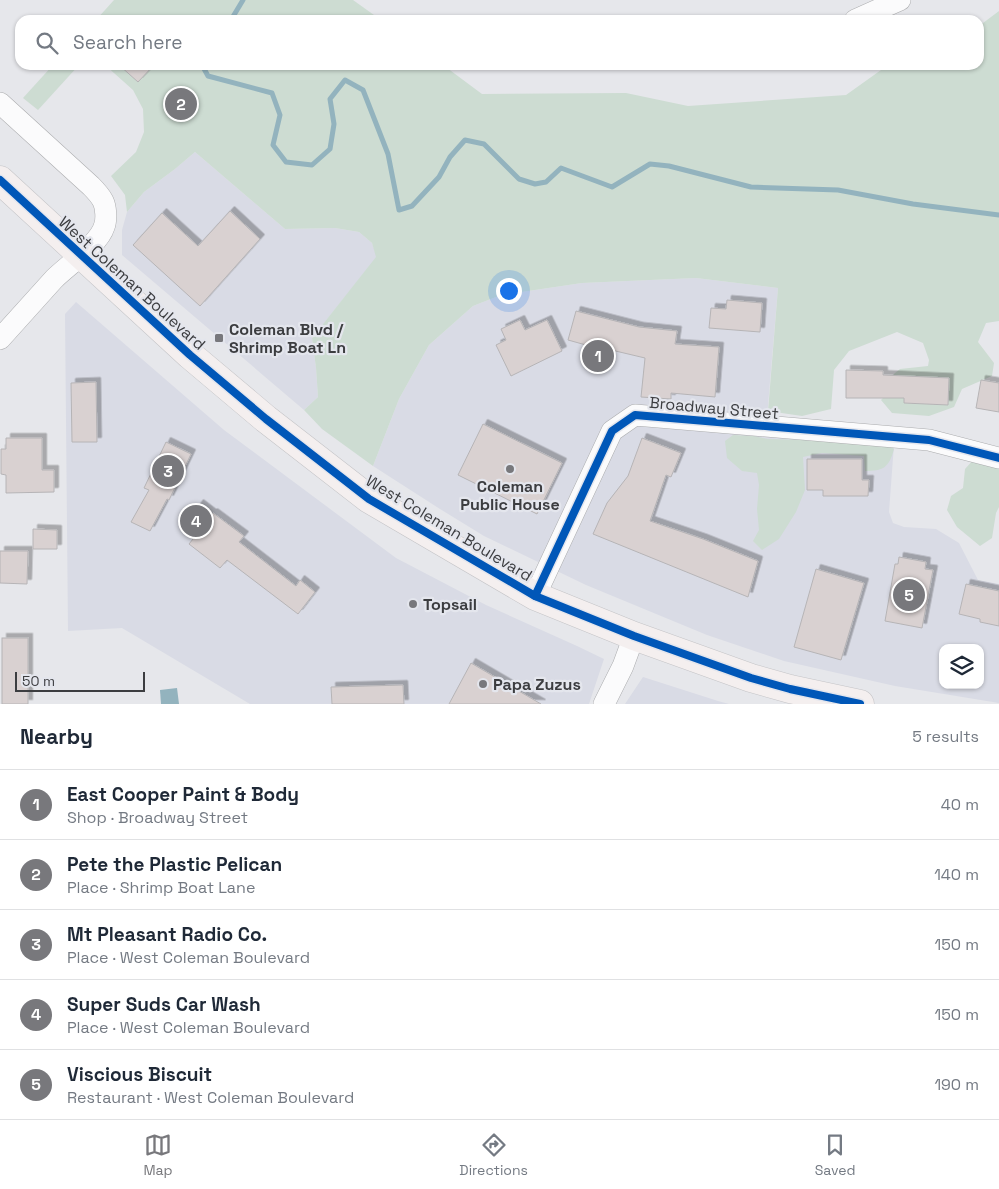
<!DOCTYPE html>
<html lang="en">
<head>
<meta charset="utf-8">
<style>
  body { margin:0; font-family:"Space Grotesk",sans-serif; background:#f2f2f3; color:#1f2937 }
  .controls { position:absolute; right:15px; bottom:15px; display:grid; overflow:hidden; border-radius:10px; box-shadow:0 1px 4px #0004 }
  .controls button { width:45px; height:45px; display:grid; place-items:center; padding:0; border:0; border-bottom:1px solid #e0e1e3; background:#fff; color:#1f2937; font:25px sans-serif }
  .scale { position:absolute; left:15px; bottom:12px; width:130px; box-sizing:border-box; padding-left:5px; border:2px solid #3c3d40; border-top:0; font-size:14px; line-height:18px; white-space:nowrap; color:#3c3d40; -webkit-text-stroke:4px #e4e6ed; paint-order:stroke }
  .you { position:absolute; left:508px; top:290px; width:18px; height:18px; margin:-12px; border:4px solid #fff; border-radius:50%; background:#1a73e8; box-shadow:0 0 0 8px #1a73e833 }
  .badge { display:grid; place-items:center; width:32px; height:32px; border-radius:50%; background:#78787c; color:#fff; font-size:16px; font-weight:700 }
  .pin { position:absolute; translate:-50% -50%; border:2px solid #fff; box-shadow:0 1px 5px #0006 }
  .list { margin:0; padding:0; list-style:none }
  h2 { display:flex; justify-content:space-between; align-items:center; height:65px; margin:0; padding:0 20px; font-size:21px }
  h2 small { font-size:16px; font-weight:400; color:#747a83 }
  .list li { display:grid; grid-template-columns:32px 1fr auto; gap:15px; align-items:center; box-sizing:border-box; height:70px; padding:0 20px; border-top:1px solid #e0e1e3 }
  .list b { display:block; font-size:19px; white-space:nowrap }
  .list p { margin:0; font-size:16px; white-space:nowrap; color:#747a83 }
  .list em { font-size:16px; font-style:normal; color:#747a83 }
  .icon { flex:none; width:28px; height:28px; fill:none; stroke:currentColor; stroke-width:2; stroke-linecap:round; stroke-linejoin:round }
  .map { position:relative; flex:none; width:999px; height:704px; overflow:hidden }
  .search { position:absolute; background:#fff; box-shadow:0 1px 4px #0004; left:15px; right:15px; top:15px; height:55px; display:flex; align-items:center; gap:12px; box-sizing:border-box; padding:0 18px; border-radius:15px; color:#747a83; font-size:19px }
  .sheet { height:415px; background:#fff }
  nav { display:flex; justify-content:space-around; align-items:center; box-sizing:border-box; height:70px; border-top:1px solid #e0e1e3; background:#fff; font-size:14px; color:#747a83 }
  nav a { display:grid; justify-items:center; gap:2px }
  nav .on { color:#78787c }
  .map>svg:first-child { display:block }
  .built { fill:#d9dbe5; fill-rule:evenodd }
  .green { fill:#cddcd2 }
  .water { fill:#93b3be }
  .lines { fill:none; stroke-linecap:round; stroke-linejoin:round }
  .stream { stroke:#93b3be; stroke-width:5 }
  .building { fill:#d9d1d1; stroke:#b6b4b6; filter:url(#shadow) }
  .minor-casing { stroke:#abacae; stroke-width:22 }
  .primary-casing { stroke:#c4c4c7; stroke-width:29 }
  .minor { stroke:#fbfbfc; stroke-width:21 }
  .primary { stroke:#f4efef; stroke-width:28 }
  .cycleway-casing { stroke:#e4e6ed; stroke-width:11 }
  .cycleway { stroke:#0057b8; stroke-width:8 }
  .poi-dot { fill:#78787c; stroke:#e4e6ed; stroke-width:2 }
  .labels { text-anchor:middle; dominant-baseline:central; stroke-width:4.5; stroke-linejoin:round; paint-order:stroke }
  .street-label { font-size:16px; fill:#3c3d40; stroke:#e4e6ed }
  .poi-label { font-size:16px; font-weight:bold; fill:#3c3d40; stroke:#e4e6ed; text-anchor:start }
</style>
</head>
<body>
<div class="map">
<svg width="999" height="704" viewBox="0 0 999 704">
  <defs>
    <filter id="shadow"><feDropShadow dx="4.5" dy="-4.5" stdDeviation="0" flood-color="#0004"/></filter>
  </defs>
  <rect width="100%" height="100%" fill="#e6e7eb"/>
  <g class="built">
    <polygon points="195,152 285,229 335,228 359,232 372,243 377,257 312,338 316,368 318,397 304,410 122,255 122,230 127,212 144,192 175,169"/>
    <path d="M696,278l82,10 -11,129 128,14 -6,81 4,11 11,4 32,2 23,14 19,37 21,4v119l-104,-17 -111,-25 -77,-26 -121,-50 -102,-49 -44,-27 -67,-43 26,-67 30,-54 44,-39 28,-11 81,-12zM943,648h37v37h-37z"/>
    <polygon points="76,302 224,430 396,558 486,605 577,646 604,659 589,704 250,704 122,628 68,631 65,314"/>
    <polygon points="643,677 718,701 729,704 625,704"/>
  </g>
  <g class="green">
    <polygon points="114,0 353,0 381,20 96,20"/>
    <polygon points="999,11 999,321 986,323 978,342 994,363 992,376 962,389 954,407 929,416 892,413 881,400 883,398 884,382 900,369 928,366 929,360 923,343 897,332 849,351 834,370 831,409 802,416 768,411 778,288 696,278 582,283 501,295 473,306 429,345 399,399 373,466 322,429 304,410 318,397 316,368 312,338 376,257 372,243 359,232 335,228 285,229 195,152 175,169 144,192 127,212 125,195 111,176 136,152 144,132 143,109 133,90 105,65 443,65 482,94 626,93 688,106 846,95 888,65 979,65 979,26"/>
    <polygon points="53,65 79,65 38,110 23,98"/>
    <path d="M733,435l21,1 14,3 119,3 7,7c-5,19 -11,22 -29,22l-1,-15 -42,-3 -19,4 2,33 -9,22 -17,27 -17,11 -9,-9 6,-11 -2,-21 2,-24 -2,-12 -15,-2 -15,-13 -2,-17z"/>
    <polygon points="975,458 999,467 999,507 996,513 992,538 980,546 957,527 947,510 951,496 963,488 965,469"/>
  </g>
  <polygon class="water" points="177,688 179,704 161,704 160,690"/>
  <g class="lines">
    <g class="stream">
      <polyline points="231,20 243,0"/>
      <polyline points="202,65 208,76 272,93 280,115 273,145 286,162 312,165 330,149 334,124 330,99 345,80 363,90 388,154 399,210 412,206 439,177 450,157 465,140 484,144 519,179 535,184 546,182 561,168 612,187 650,164 669,166 751,187 838,190 913,204 999,215"/>
    </g>
  </g>
  <g class="building">
    <polygon points="119,65 154,65 138,82"/>
    <polygon points="230,211 260,239 200,306 133,245 162,213 198,246"/>
    <polygon points="727,300 762,303 760,332 709,328 711,308 726,309"/>
    <polygon points="576,311 639,327 677,331 675,344 719,347 715,397 671,393 671,399 641,397 645,358 586,344 586,345 568,340"/>
    <polygon points="520,320 525,330 547,320 562,351 511,376 496,345 506,340 501,329"/>
    <polygon points="846,370 883,371 883,375 949,378 948,405 904,403 904,398 846,398"/>
    <polygon points="981,380 999,383 999,412 976,408"/>
    <polygon points="96,382 97,442 72,442 71,383"/>
    <polygon points="483,424 562,463 537,514 458,475"/>
    <polygon points="6,438 42,438 42,470 54,470 54,492 6,493 6,475 1,474 1,449 6,449"/>
    <polygon points="642,438 681,453 671,477 666,475 650,521 703,539 758,561 748,597 593,534 607,503 628,476"/>
    <polygon points="166,442 191,454 169,500 167,499 150,531 131,522 149,490 144,488"/>
    <polygon points="807,459 862,459 862,480 869,480 868,496 823,496 823,490 807,490"/>
    <polygon points="199,504 212,514 213,513 244,536 239,542 296,586 300,580 315,592 298,614 227,560 220,568 189,544 193,539 180,529"/>
    <polygon points="33,529 57,530 57,549 33,549"/>
    <polygon points="0,551 28,551 27,584 0,583"/>
    <polygon points="899,557 926,562 925,569 933,570 922,628 885,621 895,564 898,564"/>
    <polygon points="816,569 864,583 841,660 794,647"/>
    <polygon points="966,584 999,591 999,626 980,622 980,619 959,614"/>
    <rect x="2" y="638" width="26" height="66"/>
    <polygon points="471,663 541,704 449,704"/>
    <polygon points="403,685 404,704 332,704 331,687"/>
  </g>
  <g class="lines">
    <defs>
      <g id="minor">
        <polyline points="855,20 900,0"/>
        <path d="M0,103l91,83c4,4 9,9 12,15 3,6 4,19 1,26 -5,17 -37,39 -50,52 -18,20 -36,40 -54,60"/>
        <polyline points="535,596 612,431 635,415 929,440 999,458"/>
        <polyline points="604,704 623,666 634,636"/>
      </g>
      <polyline id="primary" points="0,180 190,355 266,419 369,499 535,596 634,636 751,678 790,689 860,704"/>
    </defs>
    <use href="#minor" class="minor-casing"/>
    <use href="#primary" class="primary-casing"/>
    <use href="#minor" class="minor"/>
    <use href="#primary" class="primary"/>
    <defs>
      <g id="cycleway">
        <polyline points="0,180 190,355 266,419 369,499 535,596 634,636 751,678 790,689 860,704"/>
        <polyline points="535,596 612,431 635,415 929,440 999,458"/>
      </g>
    </defs>
    <use href="#cycleway" class="cycleway-casing"/>
    <use href="#cycleway" class="cycleway"/>
  </g>
  <g class="poi-dot">
    <rect x="214" y="333" width="10" height="10" rx="2.5"/>
    <circle cx="510" cy="469" r="5"/>
    <circle cx="413" cy="604" r="5"/>
    <circle cx="483" cy="684" r="5"/>
  </g>
  <g class="labels">
    <g class="street-label">
      <text transform="translate(132 283) rotate(42)">West Coleman Boulevard</text>
      <text transform="translate(714 408) rotate(5)">Broadway Street</text>
      <text transform="translate(449 528) rotate(31)">West Coleman Boulevard</text>
    </g>
    <g class="poi-label">
      <text x="229" y="329">Coleman Blvd /<tspan x="229" dy="18">Shrimp Boat Ln</tspan></text>
      <text x="510" y="486" text-anchor="middle">Coleman<tspan x="510" dy="18">Public House</tspan></text>
      <text x="423" y="604">Topsail</text>
      <text x="493" y="684">Papa Zuzus</text>
    </g>
  </g>
</svg>
<div class="controls">
<button><svg class="icon" aria-label="layers" viewBox="0 0 24 24"><path d="M12 4l9 5-9 5-9-5zM3 14l9 5 9-5"/></svg></button>
</div>
<div class="scale">50 m</div>
<div class="you"></div>
<div class="pin badge" style="left:598px;top:356px">1</div>
<div class="pin badge" style="left:181px;top:104px">2</div>
<div class="pin badge" style="left:168px;top:471px">3</div>
<div class="pin badge" style="left:196px;top:521px">4</div>
<div class="pin badge" style="left:909px;top:595px">5</div>
<div class="search"><svg class="icon" aria-label="search" viewBox="0 0 24 24"><circle cx="10" cy="10" r="6"/><path d="M15 15l6 6"/></svg>Search here</div>
</div>
<section class="sheet">
<h2>Nearby<small>5 results</small></h2>
<ul class="list">
<li><span class="badge">1</span><div><b>East Cooper Paint &amp; Body</b><p>Shop · Broadway Street</p></div><em>40 m</em></li>
<li><span class="badge">2</span><div><b>Pete the Plastic Pelican</b><p>Place · Shrimp Boat Lane</p></div><em>140 m</em></li>
<li><span class="badge">3</span><div><b>Mt Pleasant Radio Co.</b><p>Place · West Coleman Boulevard</p></div><em>150 m</em></li>
<li><span class="badge">4</span><div><b>Super Suds Car Wash</b><p>Place · West Coleman Boulevard</p></div><em>150 m</em></li>
<li><span class="badge">5</span><div><b>Viscious Biscuit</b><p>Restaurant · West Coleman Boulevard</p></div><em>190 m</em></li>
</ul>
</section>
<nav>
<a class="on"><svg class="icon" aria-label="map" viewBox="0 0 24 24"><path d="M3 6l6-2 6 2 6-2v14l-6 2-6-2-6 2zM9 4v14M15 6v14"/></svg>Map</a>
<a><svg class="icon" aria-label="directions" viewBox="0 0 24 24"><path d="M12 3l9 9-9 9-9-9zM9 14v-3h6M13 9l2 2-2 2"/></svg>Directions</a>
<a><svg class="icon" aria-label="saved" viewBox="0 0 24 24"><path d="M7 4h10v16l-5-4-5 4z"/></svg>Saved</a>
</nav>
</body>
</html>
